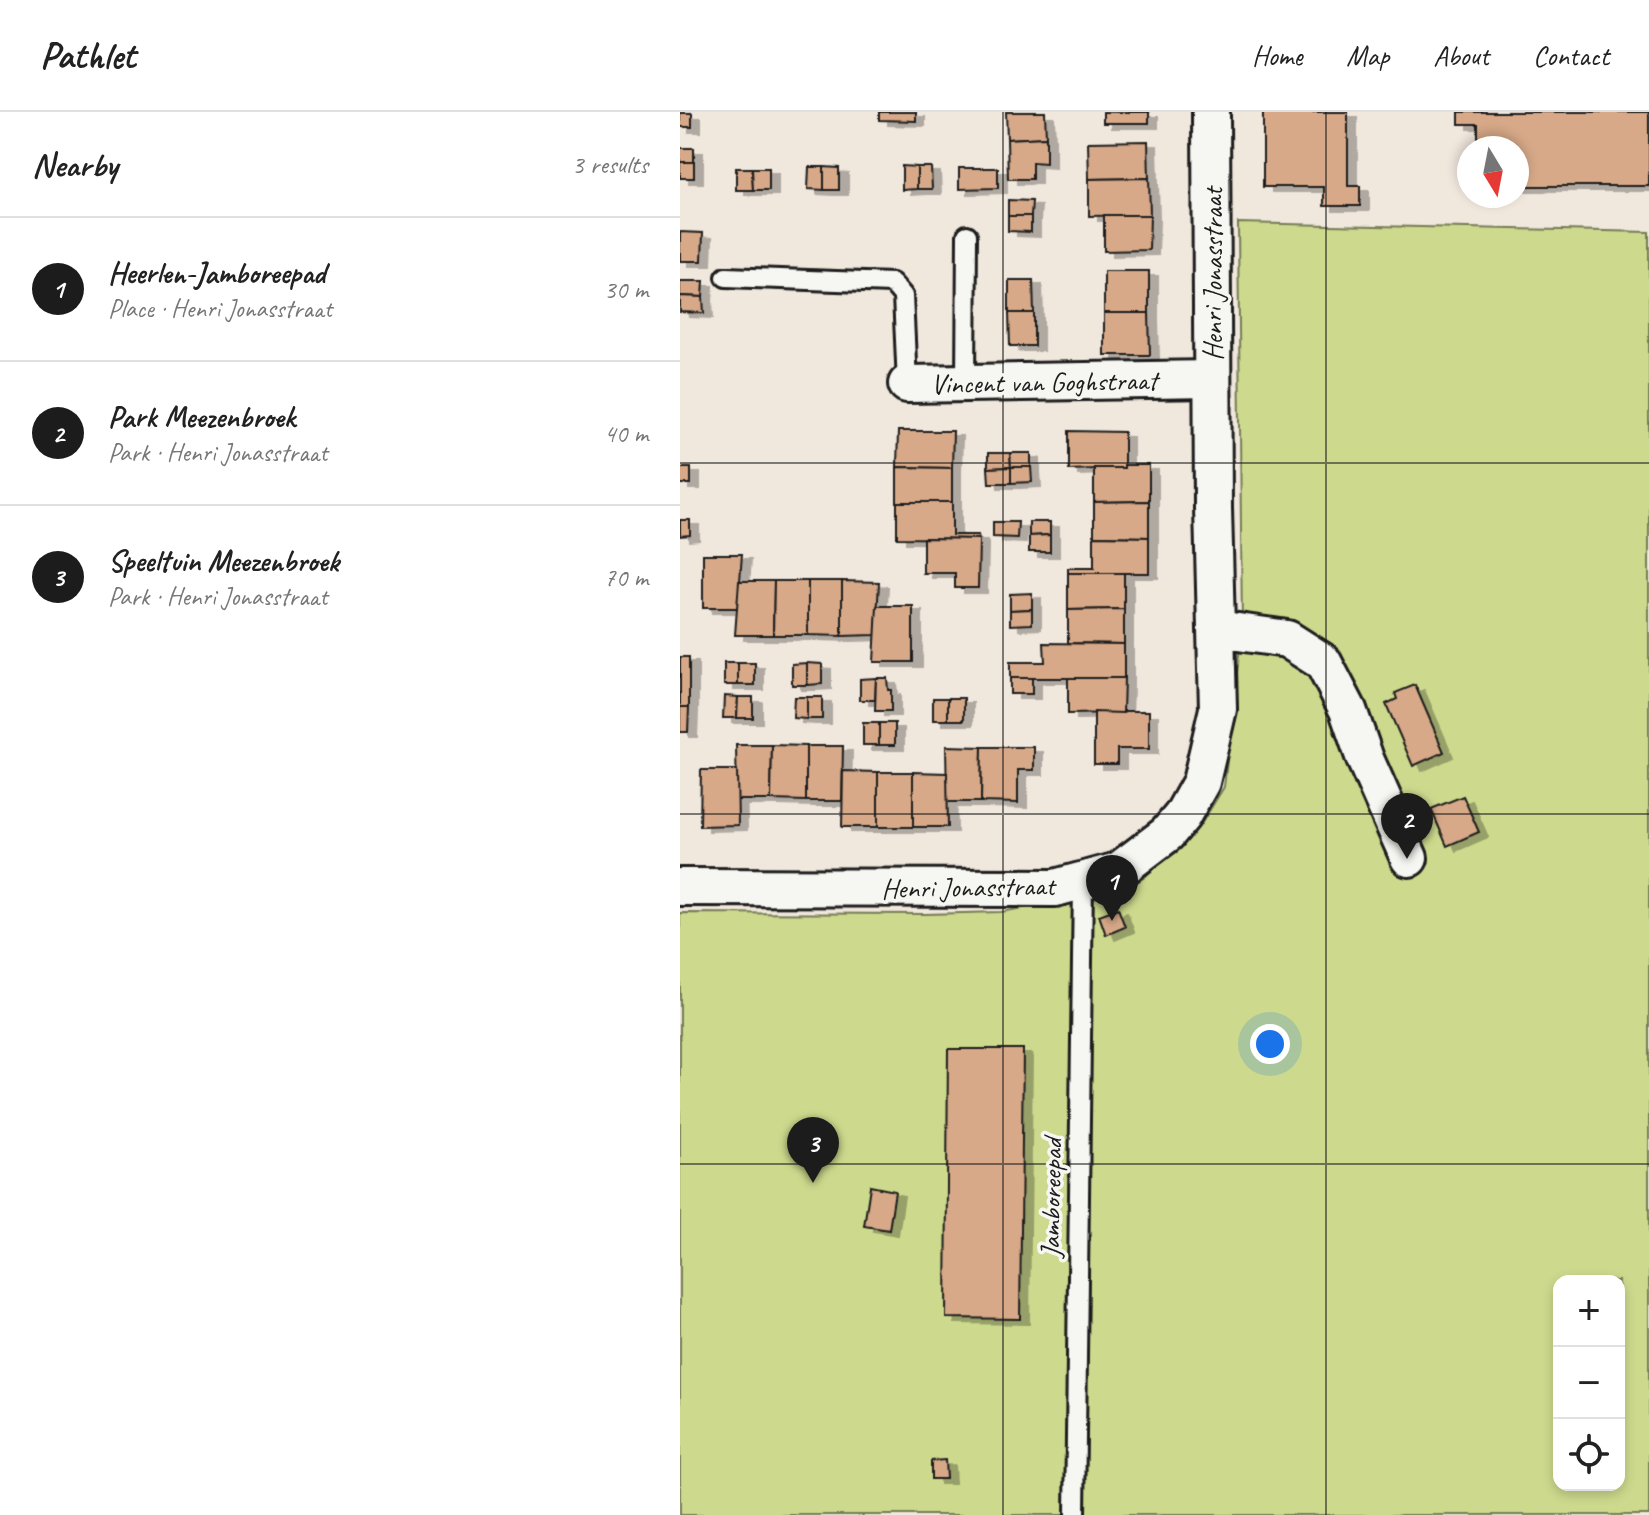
<!DOCTYPE html>
<html lang="en">
<head>
<meta charset="utf-8">
<style>
  body { margin:0; font-family:Caveat,sans-serif; background:#f2f2f2; color:#222 }
  .controls { position:absolute; right:24px; bottom:24px; display:grid; overflow:hidden; border-radius:16px; box-shadow:0 4px 12px #0003 }
  .controls button { width:72px; height:72px; display:grid; place-items:center; padding:0; border:0; border-bottom:2px solid #e0e0e0; background:#fff; color:#222; font:40px sans-serif }
  .compass { position:absolute; left:777px; top:24px; width:72px; height:72px; border-radius:50%; background:#fff; box-shadow:0 4px 12px #0003; rotate:170deg }
  .you { position:absolute; left:590px; top:932px; width:28px; height:28px; margin:-20px; border:6px solid #fff; border-radius:50%; background:#1a73e8; box-shadow:0 0 0 12px #1a73e833 }
  .badge { display:grid; place-items:center; width:52px; height:52px; border-radius:50%; background:#1c1c1c; color:#fff; font-size:26px; font-weight:700 }
  .pin { position:absolute; translate:-50% -66px; filter:drop-shadow(0 2px 4px #0008) }
  .pin::after { content:''; position:absolute; top:42px; width:28px; height:24px; background:inherit; clip-path:polygon(0 0,100% 0,50% 100%) }
  .list { margin:0; padding:0; list-style:none }
  h2 { display:flex; justify-content:space-between; align-items:center; height:104px; margin:0; padding:0 32px; font-size:34px }
  h2 small { font-size:26px; font-weight:400; color:#767676 }
  .list li { display:grid; grid-template-columns:52px 1fr auto; gap:24px; align-items:center; box-sizing:border-box; height:144px; padding:0 32px; border-top:2px solid #e0e0e0 }
  .list b { display:block; font-size:30px; white-space:nowrap }
  .list p { margin:0; font-size:26px; white-space:nowrap; color:#767676 }
  .list em { font-size:26px; font-style:normal; color:#767676 }
  .icon { flex:none; width:44px; height:44px; fill:none; stroke:currentColor; stroke-width:2; stroke-linecap:round; stroke-linejoin:round }
  .map { position:relative; flex:none; width:969px; height:1403px; overflow:hidden }
  header { display:flex; align-items:center; gap:48px; box-sizing:border-box; height:112px; padding:0 40px; background:#fff; border-bottom:2px solid #e0e0e0 }
  header strong { font-size:38px }
  nav { display:flex; gap:44px; margin-inline-start:auto; font-size:28px }
  main { display:flex }
  aside { flex:1; background:#fff }
  .map>svg:first-child { display:block }
  .green { fill:#cdda8d; stroke:#747b54; stroke-width:2; fill-rule:evenodd }
  .building { fill:#d7a988; stroke:#1c1c1c; stroke-width:2; filter:url(#shadow) }
  .lines { fill:none; stroke-linecap:round; stroke-linejoin:round }
  .service-casing { stroke:#1c1c1c; stroke-width:24 }
  .minor-casing { stroke:#1c1c1c; stroke-width:42 }
  .service { stroke:#f6f6f2; stroke-width:18 }
  .minor { stroke:#f6f6f2; stroke-width:36 }
  .grid { fill:none; stroke:#1c1c1c; stroke-width:2; stroke-opacity:0.55 }
  .labels { text-anchor:middle; dominant-baseline:central; stroke-width:7; stroke-linejoin:round; paint-order:stroke }
  .street-label { font-size:28px; fill:#1c1c1c; stroke:#f6f6f2 }
</style>
</head>
<body>
<header>
<strong>Pathlet</strong>
<nav><a>Home</a><a>Map</a><a>About</a><a>Contact</a></nav>
</header>
<main>
<aside>
<h2>Nearby<small>3 results</small></h2>
<ul class="list">
<li><span class="badge">1</span><div><b>Heerlen-Jamboreepad</b><p>Place · Henri Jonasstraat</p></div><em>30 m</em></li>
<li><span class="badge">2</span><div><b>Park Meezenbroek</b><p>Park · Henri Jonasstraat</p></div><em>40 m</em></li>
<li><span class="badge">3</span><div><b>Speeltuin Meezenbroek</b><p>Park · Henri Jonasstraat</p></div><em>70 m</em></li>
</ul>
</aside>
<div class="map">
<svg width="969" height="1403" viewBox="0 0 969 1403">
  <defs>
    <filter id="shadow"><feDropShadow dx="9" dy="5" stdDeviation="0" flood-color="#0004"/></filter>
  </defs>
  <rect width="100%" height="100%" fill="#f0e7dd"/>
  <filter id="ink" filterUnits="userSpaceOnUse"><feTurbulence type="fractalNoise" baseFrequency=".0125" numOctaves="2"/><feDisplacementMap in="SourceGraphic" scale="16" xChannelSelector="R" yChannelSelector="G"/><feConvolveMatrix kernelMatrix="1 2 1 2 8 2 1 2 1" color-interpolation-filters="sRGB"/></filter>
  <g filter="url(#ink)">
    <path class="green" d="M558,111l411,9v1283h-969v-602l245,1 76,-2 80,-14 52,-14 12,-7 56,-53 23,-37 18,-158zM879,1169h60v204h-60z"/>
    <g class="building">
      <polygon points="199,0 236,0 236,9 199,8"/>
      <polygon points="326,0 365,0 366,25 327,27"/>
      <rect x="423" y="0" width="46" height="11"/>
      <polygon points="583,0 668,0 668,74 680,74 680,94 644,94 644,75 583,75"/>
      <polygon points="779,0 969,0 969,74 837,74 837,36 798,36 798,12 779,12"/>
      <rect x="0" y="1" width="12" height="14"/>
      <polygon points="366,25 366,51 352,50 352,67 328,67 327,27"/>
      <polygon points="468,29 469,66 409,67 408,30"/>
      <rect x="0" y="36" width="14" height="14"/>
      <rect x="0" y="50" width="14" height="16"/>
      <polygon points="222,54 237,55 237,77 222,78"/>
      <polygon points="129,55 144,55 144,78 128,77"/>
      <polygon points="144,55 159,56 159,78 144,78"/>
      <polygon points="237,55 251,55 252,77 237,77"/>
      <polygon points="56,56 72,56 73,78 56,78"/>
      <polygon points="72,56 89,56 89,78 73,78"/>
      <polygon points="279,56 318,56 318,76 279,77"/>
      <polygon points="469,66 470,103 409,104 409,67"/>
      <polygon points="328,88 352,89 351,104 328,104"/>
      <polygon points="424,103 470,103 469,138 424,139"/>
      <polygon points="328,104 351,104 351,120 328,119"/>
      <polygon points="0,120 23,121 22,149 0,149"/>
      <rect x="424" y="159" width="45" height="42"/>
      <polygon points="329,168 353,168 354,201 329,201"/>
      <polygon points="0,169 24,169 23,185 0,184"/>
      <polygon points="0,184 23,185 24,201 0,200"/>
      <polygon points="329,201 354,201 354,234 330,234"/>
      <polygon points="424,201 469,201 470,243 424,243"/>
      <polygon points="218,319 273,319 272,356 217,355"/>
      <polygon points="389,319 444,320 444,356 389,358"/>
      <polygon points="308,341 330,341 331,355 308,356"/>
      <polygon points="330,341 351,341 351,355 331,355"/>
      <polygon points="444,353 469,353 469,389 414,390 414,356 444,356"/>
      <polygon points="217,355 272,356 272,390 217,390"/>
      <polygon points="331,355 331,371 309,371 308,356"/>
      <polygon points="331,355 351,355 352,370 331,371"/>
      <rect x="0" y="356" width="11" height="16"/>
      <polygon points="469,389 469,425 414,424 414,390"/>
      <polygon points="217,390 272,390 272,423 298,423 299,427 217,426"/>
      <polygon points="0,408 10,408 10,423 0,424"/>
      <polygon points="313,410 338,410 337,426 313,425"/>
      <polygon points="349,410 370,410 370,423 349,424"/>
      <polygon points="370,423 370,440 349,440 349,424"/>
      <polygon points="414,424 469,425 469,461 388,461 388,456 414,456"/>
      <polygon points="243,426 299,427 298,476 275,476 275,461 243,461"/>
      <polygon points="23,442 62,442 58,496 23,496"/>
      <polygon points="388,461 444,461 444,497 388,498"/>
      <polygon points="59,469 94,469 93,523 55,523"/>
      <polygon points="94,469 128,469 128,523 93,523"/>
      <polygon points="128,469 162,469 162,524 128,523"/>
      <polygon points="162,469 199,470 196,523 162,524"/>
      <polygon points="352,481 352,497 330,498 330,482"/>
      <polygon points="197,494 233,494 233,550 194,550"/>
      <polygon points="352,497 352,512 330,513 330,498"/>
      <polygon points="444,497 444,532 388,531 388,498"/>
      <polygon points="364,531 444,532 444,566 330,566 330,550 365,550"/>
      <rect x="0" y="545" width="9" height="50"/>
      <rect x="44" y="551" width="14" height="22"/>
      <rect x="58" y="551" width="17" height="22"/>
      <polygon points="127,551 142,552 142,572 127,573"/>
      <polygon points="127,551 127,573 112,573 112,552"/>
      <polygon points="196,566 195,588 180,588 180,567"/>
      <polygon points="196,566 207,566 208,578 211,578 211,599 195,599"/>
      <rect x="330" y="566" width="22" height="16"/>
      <polygon points="388,566 444,566 443,601 388,602"/>
      <polygon points="735,573 764,640 733,654 706,592 717,587 715,581"/>
      <polygon points="44,584 58,585 57,606 43,606"/>
      <polygon points="58,585 73,585 73,606 57,606"/>
      <polygon points="114,585 127,585 127,607 113,606"/>
      <rect x="127" y="585" width="15" height="22"/>
      <rect x="253" y="586" width="15" height="22"/>
      <rect x="268" y="586" width="16" height="22"/>
      <polygon points="0,595 9,595 8,620 0,620"/>
      <polygon points="444,599 469,599 469,637 437,637 437,652 414,652 414,600 443,601"/>
      <rect x="183" y="611" width="16" height="22"/>
      <rect x="199" y="611" width="16" height="22"/>
      <polygon points="56,633 92,633 91,688 57,688"/>
      <polygon points="92,633 126,634 126,689 91,688"/>
      <polygon points="126,634 163,634 162,689 126,689"/>
      <polygon points="266,634 302,635 301,690 267,690"/>
      <polygon points="302,635 354,635 354,658 338,658 338,691 301,690"/>
      <polygon points="21,658 57,658 58,713 20,714"/>
      <polygon points="163,659 198,660 198,715 162,715"/>
      <rect x="198" y="660" width="35" height="55"/>
      <polygon points="233,660 267,661 268,715 233,715"/>
      <polygon points="783,684 799,720 767,734 751,697"/>
      <polygon points="438,796 445,815 426,823 419,803"/>
      <polygon points="268,937 343,937 340,1207 266,1206"/>
      <polygon points="190,1074 215,1079 209,1118 184,1114"/>
      <polygon points="265,1348 266,1367 251,1367 251,1349"/>
    </g>
    <g class="lines">
      <defs>
        <g id="service">
          <polyline points="46,165 212,171 223,184 227,272"/>
          <polyline points="286,270 287,123"/>
          <polyline points="395,1403 403,769"/>
        </g>
        <g id="minor">
          <polyline points="227,272 532,267"/>
          <polyline points="537,517 607,527 643,550 668,598 685,647 729,746"/>
          <polyline points="0,775 375,776 438,759 487,722 502,704 521,670 538,597 533,396 531,0"/>
        </g>
      </defs>
      <use href="#service" class="service-casing"/>
      <use href="#minor" class="minor-casing"/>
      <use href="#service" class="service"/>
      <use href="#minor" class="minor"/>
    </g>
  </g>
  <path class="grid" d="M323,0v1403M646,0v1403M0,351h969M0,702h969M0,1052h969"/>
  <g class="labels">
    <g class="street-label">
      <text transform="translate(532 162) rotate(-90)">Henri Jonasstraat</text>
      <text transform="translate(364 270) rotate(-1)">Vincent van Goghstraat</text>
      <text transform="translate(288 775) rotate(-1)">Henri Jonasstraat</text>
      <text transform="translate(371 1086) rotate(-89)">Jamboreepad</text>
    </g>
  </g>
</svg>
<div class="controls">
<button>+</button>
<button>−</button>
<button><svg class="icon" aria-label="locate" viewBox="0 0 24 24"><circle cx="12" cy="12" r="6"/><path d="M12 2v4M12 18v4M2 12h4M18 12h4"/></svg></button>
</div>
<svg class="compass" viewBox="-18 -18 36 36"><path d="M0-13l5 13h-10z" fill="#e53935"/><path d="M0 13l5-13h-10z" fill="#767676"/></svg>
<div class="you"></div>
<div class="pin badge" style="left:432px;top:809px">1</div>
<div class="pin badge" style="left:727px;top:747px">2</div>
<div class="pin badge" style="left:133px;top:1071px">3</div>
</div>
</main>
</body>
</html>
